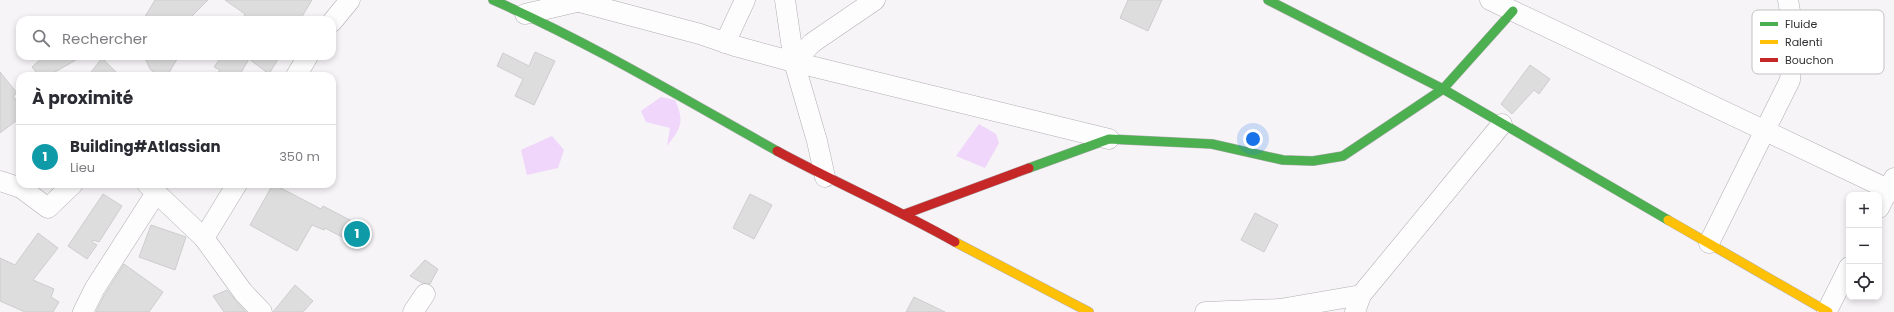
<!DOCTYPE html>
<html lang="fr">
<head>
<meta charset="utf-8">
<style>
  body { margin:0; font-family:Poppins,sans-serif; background:#f7f7f7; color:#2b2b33 }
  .controls { position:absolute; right:12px; bottom:12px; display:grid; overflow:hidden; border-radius:8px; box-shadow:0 2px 6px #0003 }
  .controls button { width:36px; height:36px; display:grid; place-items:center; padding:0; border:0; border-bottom:1px solid #e1e1e2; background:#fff; color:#2b2b33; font:20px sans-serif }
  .you { position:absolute; left:1253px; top:139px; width:14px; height:14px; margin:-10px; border:3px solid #fff; border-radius:50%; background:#1a73e8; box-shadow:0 0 0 6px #1a73e833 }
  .badge { display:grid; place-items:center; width:26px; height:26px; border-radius:50%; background:#db2777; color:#fff; font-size:13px; font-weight:700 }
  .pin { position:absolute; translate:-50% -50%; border:2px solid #fff; box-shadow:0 1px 4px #0006 }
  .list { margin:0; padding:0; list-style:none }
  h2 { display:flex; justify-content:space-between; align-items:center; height:52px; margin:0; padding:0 16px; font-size:17px }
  h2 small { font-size:13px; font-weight:400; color:#7c7c81 }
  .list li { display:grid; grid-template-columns:26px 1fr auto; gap:12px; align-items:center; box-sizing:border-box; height:64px; padding:0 16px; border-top:1px solid #e1e1e2 }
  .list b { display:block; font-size:15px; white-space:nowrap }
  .list p { margin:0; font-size:13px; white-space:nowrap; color:#7c7c81 }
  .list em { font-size:13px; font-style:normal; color:#7c7c81 }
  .icon { flex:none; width:22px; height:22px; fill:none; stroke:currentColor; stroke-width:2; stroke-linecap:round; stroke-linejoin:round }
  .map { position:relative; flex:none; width:1894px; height:312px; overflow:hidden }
  .search { position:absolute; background:#fff; box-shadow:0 2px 6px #0003; left:16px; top:16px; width:320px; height:44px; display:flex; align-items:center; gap:10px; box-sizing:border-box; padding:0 14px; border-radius:12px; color:#7c7c81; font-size:15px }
  .panel { position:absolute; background:#fff; box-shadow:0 2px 6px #0003; left:16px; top:72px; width:320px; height:116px; border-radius:12px }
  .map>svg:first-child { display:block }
  .green { fill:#efd6fa }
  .building { fill:#ddd; stroke:#cecdce }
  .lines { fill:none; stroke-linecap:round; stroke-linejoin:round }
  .street-casing { stroke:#b1aeb2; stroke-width:21 }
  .fast-casing { stroke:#b1aeb2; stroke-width:10 }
  .slow-casing { stroke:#b1aeb2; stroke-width:10 }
  .jam-casing { stroke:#b1aeb2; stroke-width:10 }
  .street { stroke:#fefdfe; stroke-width:20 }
  .fast { stroke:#4caf50; stroke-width:9 }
  .slow { stroke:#ffc107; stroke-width:9 }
  .jam { stroke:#c62828; stroke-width:9 }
  .key { fill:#fff; stroke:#c1c1c2; stroke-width:1 }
  .key-label { font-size:11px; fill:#312f32 }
</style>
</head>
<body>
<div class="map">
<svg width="1894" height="312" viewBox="0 0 1894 312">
  <rect width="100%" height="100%" fill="#f7f4f8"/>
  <g class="green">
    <path d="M661,97l14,3c10,22 6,28 -8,46l3,-18 -24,-6 -5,-11z"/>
    <polygon points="979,124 996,134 999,143 985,168 956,156"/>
    <polygon points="552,136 564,150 558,168 527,175 521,150"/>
  </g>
  <g class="building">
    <polygon points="155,0 208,0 188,20 143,20"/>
    <polygon points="225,0 312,0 300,20 243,20 245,14"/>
    <polygon points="1128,0 1162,0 1148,31 1120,18"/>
    <polygon points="535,52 555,61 534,105 515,96 523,79 497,66 503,53 529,66"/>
    <polygon points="44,56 83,56 48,76 39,76 32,67"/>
    <polygon points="144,56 179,56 167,76 158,76 150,69"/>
    <polygon points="222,56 280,56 269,74 249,59 239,76 215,76 220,70 214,67"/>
    <polygon points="102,58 120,76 88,76"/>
    <polygon points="1530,65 1550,79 1539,94 1534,90 1512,114 1501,104"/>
    <polygon points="0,72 17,93 13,96 20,106 20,118 0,133"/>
    <polygon points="273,184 321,209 323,206 371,231 361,247 325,228 324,230 312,225 297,251 250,225"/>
    <polygon points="103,194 122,206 99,242 92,240 92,242 97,245 87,259 68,246"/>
    <polygon points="750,194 772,205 754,239 733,228"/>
    <polygon points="1255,213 1278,225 1264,252 1241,240"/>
    <polygon points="151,225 186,237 175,270 139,257"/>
    <polygon points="38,233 58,248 33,280 54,289 51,297 59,302 53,312 25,312 0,301 0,258 15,265"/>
    <polygon points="425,260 438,269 430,284 422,283 410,276"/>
    <polygon points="124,264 163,292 149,312 96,312 105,294"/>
    <polygon points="295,285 313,301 303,312 273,312"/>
    <polygon points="227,290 235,300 246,312 224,312 213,296"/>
    <polygon points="914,297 945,312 906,312"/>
  </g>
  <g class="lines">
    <defs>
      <g id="street">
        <polyline points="785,0 794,62 817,141 825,177"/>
        <polyline points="1490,0 1894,192"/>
        <polyline points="580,2 700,34 735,46 794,62 812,43 875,0"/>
        <polyline points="525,14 585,0"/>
        <polyline points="332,22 350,0"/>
        <polyline points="725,43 745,0"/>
        <polyline points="794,62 1109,139"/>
        <polyline points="296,76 308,56"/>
        <polyline points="0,181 21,188 48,208 73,184"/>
        <polyline points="147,184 204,238"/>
        <polyline points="237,184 204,238 243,292 262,312"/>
        <polyline points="1879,208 1894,178"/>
        <polyline points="1709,243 1790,80 1794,34 1788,0"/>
        <polyline points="1827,311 1849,267"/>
        <polyline points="83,312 95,288 156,193"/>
        <polyline points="413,312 425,294"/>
        <polyline points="1205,312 1280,309 1361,295"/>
        <polyline points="1355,312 1361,295 1502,124"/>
      </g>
      <g id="fast">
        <path d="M493,0c98,43 191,99 284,151"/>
        <polyline points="1268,0 1443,89 1668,220"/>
        <polyline points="1029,168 1109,139 1212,144 1283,160 1313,161 1343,156 1443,89 1513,11"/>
      </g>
      <g id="slow">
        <polyline points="1668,220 1828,312"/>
        <polyline points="955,242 1089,312"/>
      </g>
      <g id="jam">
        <path d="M777,151c59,32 120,58 178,91"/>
        <polyline points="905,214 1029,168"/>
      </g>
    </defs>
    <use href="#street" class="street-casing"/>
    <use href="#fast" class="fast-casing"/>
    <use href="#slow" class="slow-casing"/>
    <use href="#jam" class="jam-casing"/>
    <use href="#street" class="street"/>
    <use href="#fast" class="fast"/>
    <use href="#slow" class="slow"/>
    <use href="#jam" class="jam"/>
  </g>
  <rect x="1752" y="10" width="132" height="64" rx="6" class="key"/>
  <rect x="1760" y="22" width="18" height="4" fill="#4caf50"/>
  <rect x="1760" y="40" width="18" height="4" fill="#ffc107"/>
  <rect x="1760" y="58" width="18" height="4" fill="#c62828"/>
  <g class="key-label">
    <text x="1785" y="28">Fluide</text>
    <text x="1785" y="46">Ralenti</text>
    <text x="1785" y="64">Bouchon</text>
  </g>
</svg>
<div class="controls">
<button>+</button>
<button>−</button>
<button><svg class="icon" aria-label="locate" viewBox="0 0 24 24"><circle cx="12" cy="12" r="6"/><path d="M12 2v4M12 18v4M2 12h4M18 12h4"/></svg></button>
</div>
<div class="you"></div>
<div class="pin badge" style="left:357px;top:234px;background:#0f9aa8">1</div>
<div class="search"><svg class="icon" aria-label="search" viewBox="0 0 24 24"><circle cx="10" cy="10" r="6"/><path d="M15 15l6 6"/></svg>Rechercher</div>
<section class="panel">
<h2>À proximité<small></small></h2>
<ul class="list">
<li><span class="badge" style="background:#0f9aa8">1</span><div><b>Building#Atlassian</b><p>Lieu</p></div><em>350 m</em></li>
</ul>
</section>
</div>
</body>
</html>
